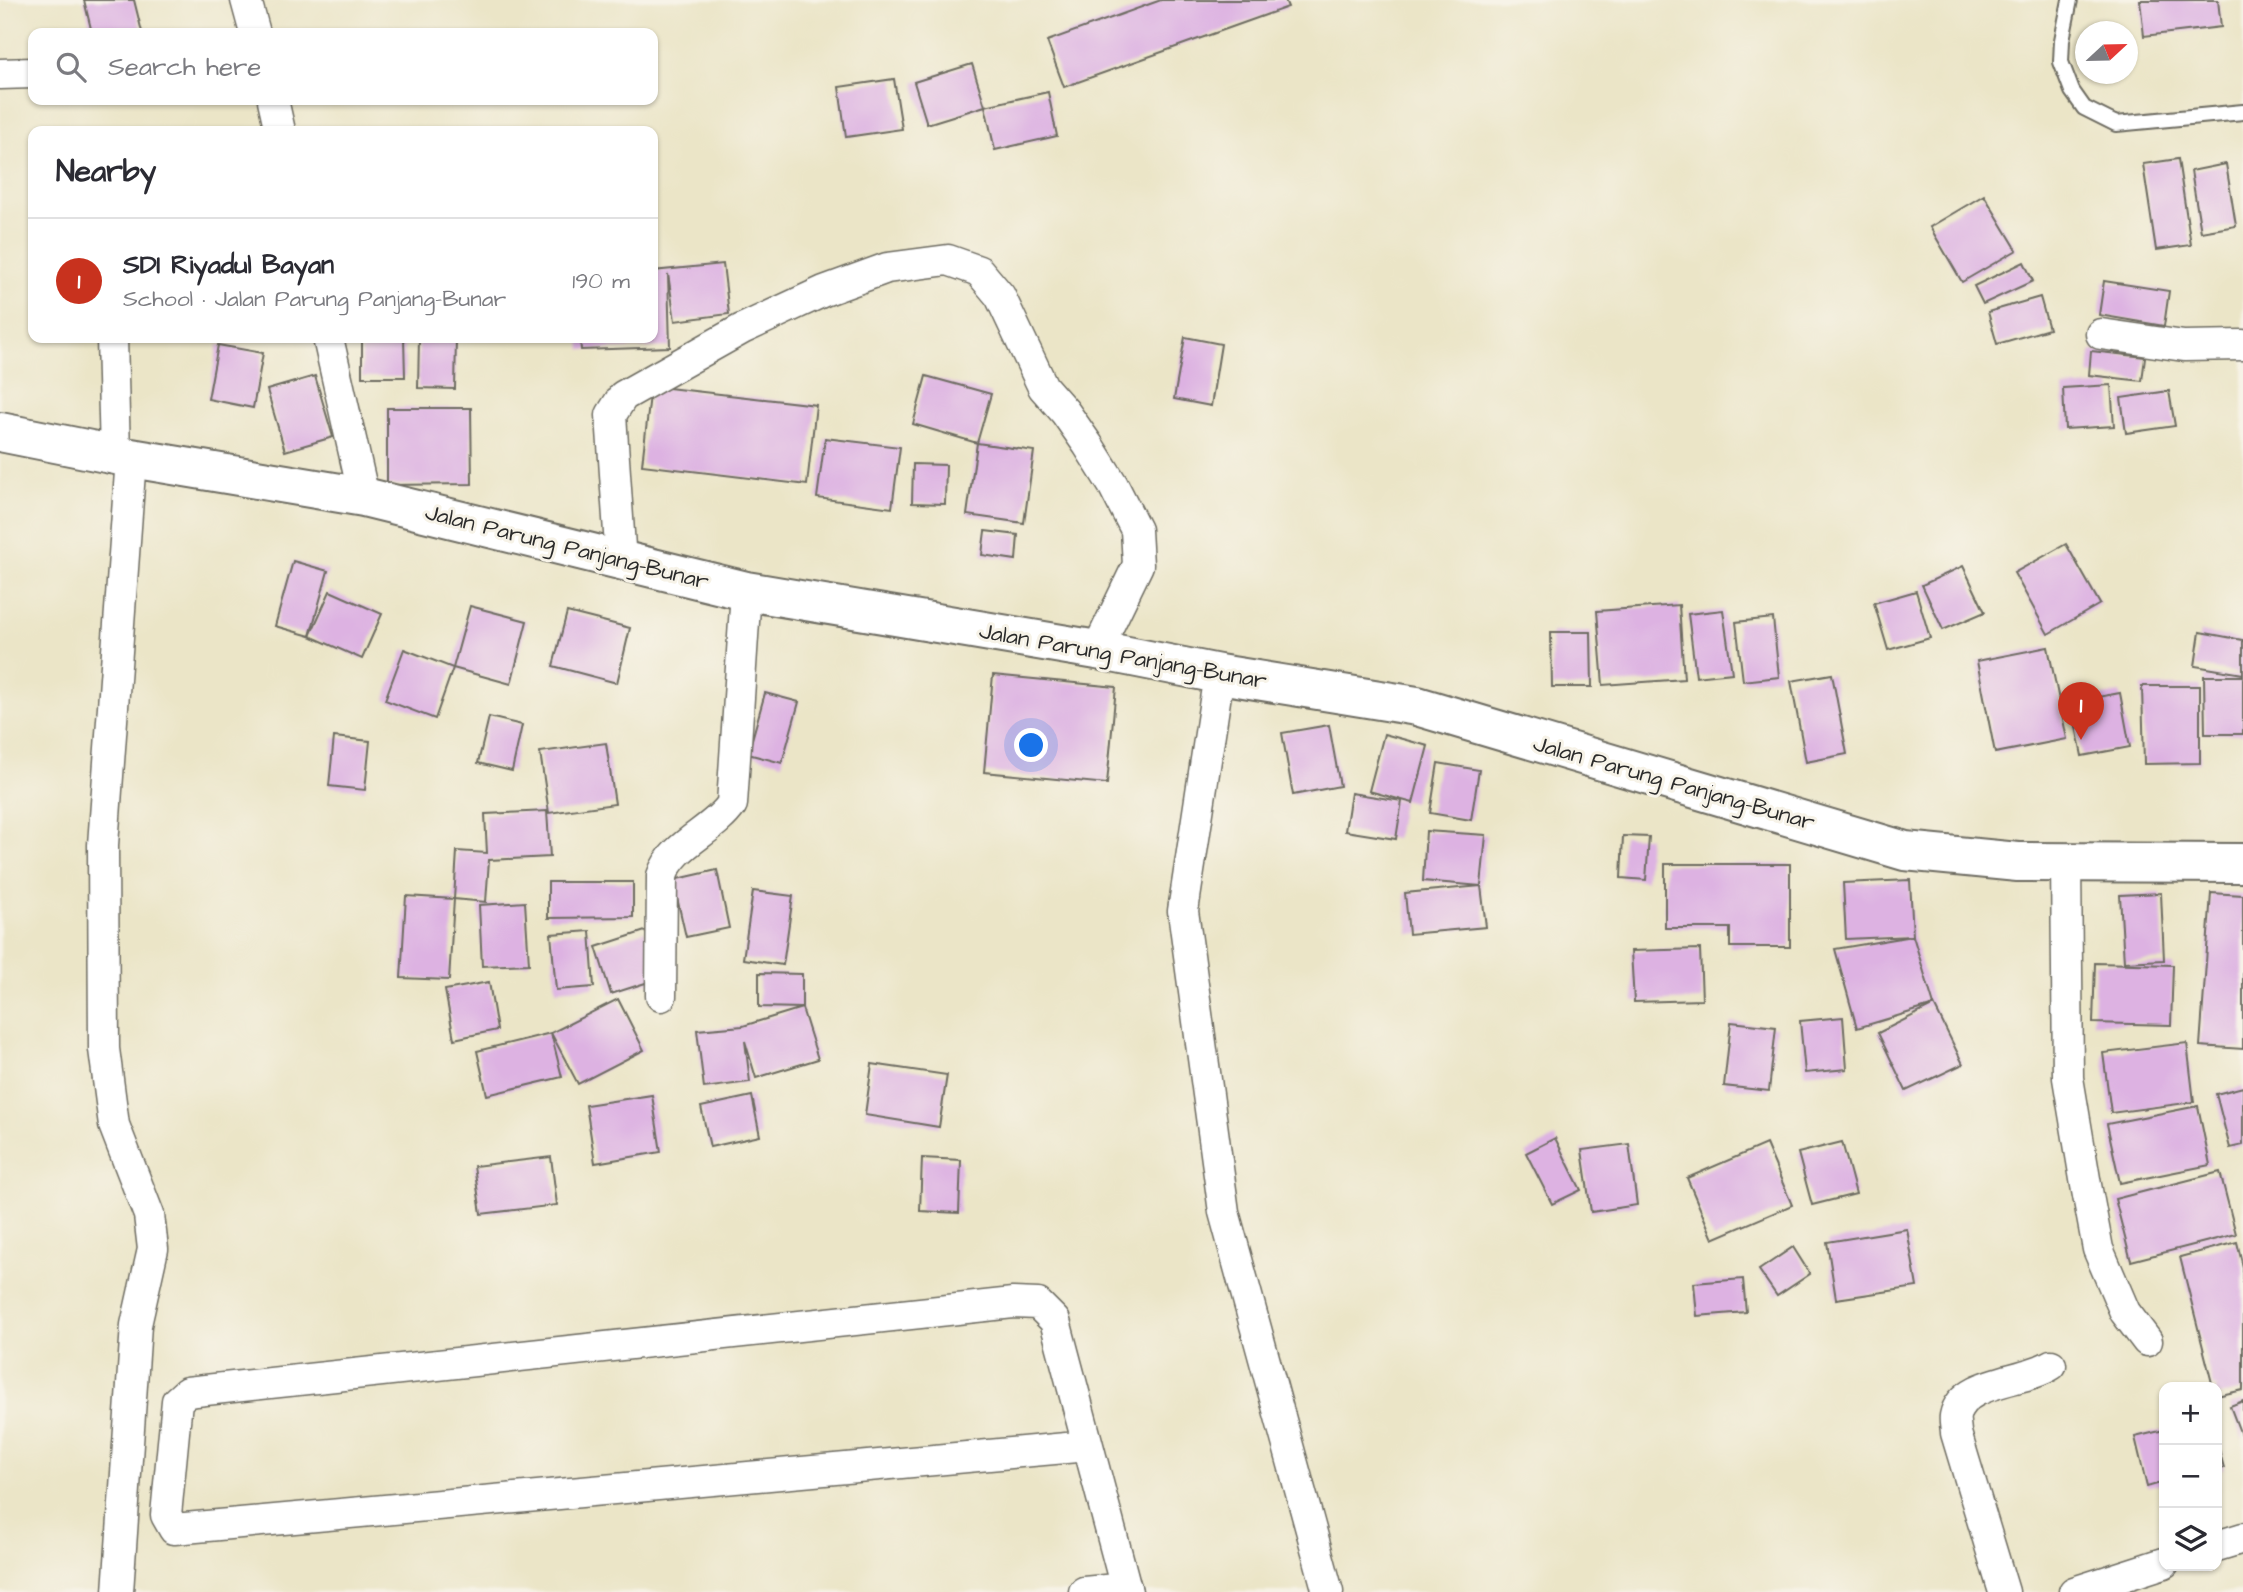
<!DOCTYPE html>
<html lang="en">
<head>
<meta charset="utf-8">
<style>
  body { margin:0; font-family:"Architects Daughter",sans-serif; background:#f2f2f3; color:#2b2b33 }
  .controls { position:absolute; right:21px; bottom:21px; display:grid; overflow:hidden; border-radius:14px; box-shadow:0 2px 5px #0004 }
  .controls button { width:63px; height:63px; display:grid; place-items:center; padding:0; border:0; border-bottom:2px solid #e1e1e2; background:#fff; color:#2b2b33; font:35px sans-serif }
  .compass { position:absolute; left:2075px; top:21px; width:63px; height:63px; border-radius:50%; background:#fff; box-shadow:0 2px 5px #0004; rotate:68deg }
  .you { position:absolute; left:1032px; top:746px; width:24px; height:24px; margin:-18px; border:5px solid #fff; border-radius:50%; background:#1a73e8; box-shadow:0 0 0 10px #1a73e833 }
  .badge { display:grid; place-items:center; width:46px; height:46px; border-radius:50%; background:#c8321e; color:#fff; font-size:23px; font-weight:700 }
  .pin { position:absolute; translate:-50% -58px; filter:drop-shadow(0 2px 4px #0008) }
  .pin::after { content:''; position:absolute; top:37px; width:24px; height:21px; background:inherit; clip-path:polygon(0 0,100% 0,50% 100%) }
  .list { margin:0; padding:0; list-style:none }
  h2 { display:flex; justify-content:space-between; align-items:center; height:91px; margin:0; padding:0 28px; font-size:30px }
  h2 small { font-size:23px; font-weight:400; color:#7c7c81 }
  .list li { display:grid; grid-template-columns:46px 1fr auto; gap:21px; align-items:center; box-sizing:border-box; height:126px; padding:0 28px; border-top:2px solid #e1e1e2 }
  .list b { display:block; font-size:26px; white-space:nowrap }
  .list p { margin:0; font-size:23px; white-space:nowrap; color:#7c7c81 }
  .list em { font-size:23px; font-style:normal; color:#7c7c81 }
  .icon { flex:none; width:38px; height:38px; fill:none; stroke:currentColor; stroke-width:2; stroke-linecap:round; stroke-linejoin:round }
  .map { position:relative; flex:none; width:2243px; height:1592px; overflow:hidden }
  .search { position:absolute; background:#fff; box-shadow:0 2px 5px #0004; left:28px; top:28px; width:630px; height:77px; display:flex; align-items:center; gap:18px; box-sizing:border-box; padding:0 24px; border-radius:14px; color:#7c7c81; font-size:26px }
  .panel { position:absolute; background:#fff; box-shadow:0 2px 5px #0004; left:28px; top:126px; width:630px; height:217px; border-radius:14px }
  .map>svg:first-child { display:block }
  .building { fill:#ddb2e2 }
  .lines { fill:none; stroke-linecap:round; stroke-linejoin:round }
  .lane-casing { stroke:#6e6c62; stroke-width:18 }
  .street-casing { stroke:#6e6c62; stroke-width:33 }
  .primary-casing { stroke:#6e6c62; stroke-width:42 }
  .lane { stroke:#fff; stroke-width:14 }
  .street { stroke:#fff; stroke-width:30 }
  .primary { stroke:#fff; stroke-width:38 }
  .labels { text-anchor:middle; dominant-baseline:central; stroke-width:6; stroke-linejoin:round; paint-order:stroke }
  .street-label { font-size:23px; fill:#2b2b2b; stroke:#f7f3e8 }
</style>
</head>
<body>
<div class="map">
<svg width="2243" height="1592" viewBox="0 0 2243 1592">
  <rect width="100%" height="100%" fill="#f7f3e8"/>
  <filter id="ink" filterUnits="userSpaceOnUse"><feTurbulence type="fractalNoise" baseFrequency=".0143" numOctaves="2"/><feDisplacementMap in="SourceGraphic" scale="14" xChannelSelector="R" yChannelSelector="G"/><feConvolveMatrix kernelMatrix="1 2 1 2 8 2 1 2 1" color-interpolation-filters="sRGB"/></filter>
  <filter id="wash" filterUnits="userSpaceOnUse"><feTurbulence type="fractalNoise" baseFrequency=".00686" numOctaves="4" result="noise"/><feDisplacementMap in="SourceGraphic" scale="28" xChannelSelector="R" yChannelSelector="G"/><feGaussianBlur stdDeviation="1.57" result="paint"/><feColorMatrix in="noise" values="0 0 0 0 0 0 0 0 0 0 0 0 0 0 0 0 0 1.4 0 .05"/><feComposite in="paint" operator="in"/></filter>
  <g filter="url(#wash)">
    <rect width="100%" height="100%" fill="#ebe5c7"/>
    <g id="blocks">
      <g class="building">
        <polygon points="84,0 134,0 142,32 92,33"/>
        <polygon points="1161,0 1285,0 1288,7 1064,87 1047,41"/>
        <polygon points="2140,0 2218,0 2221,27 2144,36"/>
        <polygon points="972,64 985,106 927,124 914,82"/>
        <polygon points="894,79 902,129 846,137 839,87"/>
        <polygon points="1048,92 1057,136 995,150 985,106"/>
        <polygon points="2178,159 2191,245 2156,250 2143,164"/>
        <polygon points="2226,164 2236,226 2201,232 2191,171"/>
        <polygon points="1984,195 2017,250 1962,282 1930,227"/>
        <polygon points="2024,262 2033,281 1983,304 1974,286"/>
        <polygon points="723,264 729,314 675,321 668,274 670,347 581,350 580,338 653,338 653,271"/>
        <polygon points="2104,281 2169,291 2164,326 2099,315"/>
        <polygon points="2040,297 2049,329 1997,344 1988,312"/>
        <polygon points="1185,337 1221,344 1211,406 1174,399"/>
        <polygon points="362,338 404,338 405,377 362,377"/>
        <polygon points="419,338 456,338 455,389 418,388"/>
        <polygon points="218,345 263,353 253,408 208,399"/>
        <polygon points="2091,351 2145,357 2142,381 2089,375"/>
        <polygon points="315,376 333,437 285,451 267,390"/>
        <polygon points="926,376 991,394 977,443 913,424"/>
        <polygon points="2111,385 2114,426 2065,429 2063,388"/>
        <polygon points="651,386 816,405 807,485 642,465"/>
        <polygon points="2169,391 2175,426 2126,433 2121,398"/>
        <polygon points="387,408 471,408 472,484 387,485"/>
        <polygon points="825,438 900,447 892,508 817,498"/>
        <polygon points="977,443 1034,451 1024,523 967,515"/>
        <polygon points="913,464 946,465 945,504 912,503"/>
        <polygon points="985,531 1018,535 1016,560 982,555"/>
        <polygon points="2066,544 2100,604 2048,634 2014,573"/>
        <polygon points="293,561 328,571 310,636 275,626"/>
        <polygon points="1963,566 1985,612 1943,630 1922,585"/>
        <polygon points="330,591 382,614 362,659 310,636"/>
        <polygon points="1916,591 1930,638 1888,650 1874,603"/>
        <polygon points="1679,605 1684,679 1603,685 1597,611"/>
        <polygon points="470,606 527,621 511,684 453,668"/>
        <polygon points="1723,610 1732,673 1696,677 1688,614"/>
        <polygon points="567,612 630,628 617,683 553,666"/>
        <polygon points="1773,618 1779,677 1743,681 1736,622"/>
        <polygon points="1551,632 1591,632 1592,687 1552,687"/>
        <polygon points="2200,632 2243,640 2243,674 2195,666"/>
        <polygon points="2048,647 2067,739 1995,753 1977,661"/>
        <polygon points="404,649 453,668 435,719 385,700"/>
        <polygon points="1832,674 1847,754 1806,762 1791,681"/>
        <polygon points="993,675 1116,687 1107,784 984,772"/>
        <polygon points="2204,676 2243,676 2243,734 2205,734"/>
        <polygon points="2142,686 2200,686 2200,763 2144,764"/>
        <polygon points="765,693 799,702 782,763 748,754"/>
        <polygon points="2120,693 2130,747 2082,756 2071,702"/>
        <polygon points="489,717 522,725 512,771 478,763"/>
        <polygon points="1329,725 1340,786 1293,795 1282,733"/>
        <polygon points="1384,734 1428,746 1413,803 1369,791"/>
        <polygon points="334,737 370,741 365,790 329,786"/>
        <polygon points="606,743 615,804 549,813 540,752"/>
        <polygon points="1438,763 1479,770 1471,820 1430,813"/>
        <polygon points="1351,793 1402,801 1396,839 1345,831"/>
        <polygon points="547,811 550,857 489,860 486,902 454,899 457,851 487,853 485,814"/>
        <polygon points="1426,831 1486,835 1481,886 1423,881"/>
        <polygon points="1623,836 1649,837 1646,880 1621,878"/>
        <polygon points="1665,864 1790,864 1790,947 1730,947 1730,928 1665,928"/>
        <polygon points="717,870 729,928 686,937 673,880"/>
        <polygon points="1910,880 1913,936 1846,939 1843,883"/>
        <polygon points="548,882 633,882 633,917 548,918"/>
        <polygon points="1481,886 1486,927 1409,934 1405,893"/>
        <polygon points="753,891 793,896 783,965 743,959"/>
        <polygon points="2161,893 2164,960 2124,962 2120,895"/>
        <polygon points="2211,893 2243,895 2243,1049 2200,1046"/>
        <polygon points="406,896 454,899 449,980 401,978"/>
        <polygon points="525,902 529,964 482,966 479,905"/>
        <polygon points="590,931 594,987 556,990 551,934"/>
        <polygon points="645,931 661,978 611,994 596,947"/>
        <polygon points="1913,936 1934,1005 1857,1028 1835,949"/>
        <polygon points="1700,949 1702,1000 1634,1002 1631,951"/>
        <polygon points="2095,963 2173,965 2171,1025 2093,1023"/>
        <polygon points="759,973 802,974 802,1008 759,1007"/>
        <polygon points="489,982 497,1030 454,1039 445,990"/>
        <polygon points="618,999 644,1050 578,1084 551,1033"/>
        <polygon points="1934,1005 1963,1064 1906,1091 1878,1033"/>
        <polygon points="802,1008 818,1059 756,1078 745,1041 750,1082 704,1088 697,1030 743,1026"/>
        <polygon points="1843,1017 1847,1069 1805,1073 1800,1021"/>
        <polygon points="1731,1022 1776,1027 1769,1091 1724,1086"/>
        <polygon points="551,1033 562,1077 487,1095 477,1051"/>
        <polygon points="2187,1043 2194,1102 2111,1113 2103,1053"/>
        <polygon points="872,1064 947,1075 939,1127 865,1115"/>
        <polygon points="2243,1087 2243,1145 2230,1148 2216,1094"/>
        <polygon points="652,1095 661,1152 595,1163 586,1105"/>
        <polygon points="752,1096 760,1136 710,1147 701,1107"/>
        <polygon points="2198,1106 2210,1165 2120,1183 2107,1124"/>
        <polygon points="1555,1138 1581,1190 1552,1204 1526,1153"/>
        <polygon points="1842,1142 1856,1194 1812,1205 1798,1153"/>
        <polygon points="1629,1144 1637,1205 1591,1212 1582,1150"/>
        <polygon points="1766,1144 1792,1205 1713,1239 1687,1178"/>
        <polygon points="551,1157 557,1205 481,1214 474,1166"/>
        <polygon points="922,1158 961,1160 959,1213 920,1211"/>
        <polygon points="2220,1172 2236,1234 2131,1261 2115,1199"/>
        <polygon points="1907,1229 1917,1287 1836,1299 1827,1242"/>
        <polygon points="2237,1242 2243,1267 2243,1390 2217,1396 2217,1387 2213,1387 2180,1257"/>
        <polygon points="1793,1247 1810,1274 1777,1296 1759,1270"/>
        <polygon points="1743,1279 1746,1312 1697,1316 1694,1283"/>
        <polygon points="2243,1401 2243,1440 2230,1406"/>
        <polygon points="2164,1430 2164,1482 2147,1487 2135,1437"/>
        <polygon points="2217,1442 2224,1468 2217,1470"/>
      </g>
    </g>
  </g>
  <g filter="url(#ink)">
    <use href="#blocks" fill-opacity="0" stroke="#6e6c62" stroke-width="2"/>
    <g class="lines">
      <defs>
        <polyline id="lane" points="2070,0 2062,40 2061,62 2072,91 2084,108 2116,124 2243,112"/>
        <g id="street">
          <polyline points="246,0 255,33"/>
          <polyline points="0,74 33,73"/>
          <polyline points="273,100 280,131"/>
          <polyline points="2101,334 2184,346 2243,345"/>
          <polyline points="112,338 115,455"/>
          <polyline points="328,338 364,497"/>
          <polyline points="621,562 611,415 623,396 742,329 824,291 887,268 948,260 979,271 1000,296 1043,387 1065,412 1088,445 1113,485 1136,530 1138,565 1097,650"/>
          <polyline points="1219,674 1183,911 1224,1212 1328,1592"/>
          <polyline points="2066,861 2068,1078 2086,1185 2098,1249 2125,1312 2147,1341"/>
          <path d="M661,996l1,-120c10,-32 52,-45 70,-72l14,-213"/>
          <polyline points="1088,1446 174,1529 166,1515 177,1401 187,1392 1013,1303 1038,1304 1055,1321 1127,1592"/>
          <polyline points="2217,1546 2243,1538"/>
          <polyline points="118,1592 136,1325 153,1249 149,1215 114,1125 104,1049 103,845 131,458"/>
          <polyline points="1084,1592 1126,1588"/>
          <path d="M2004,1592l-48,-159c0,-5 -2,-12 -1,-17 7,-36 70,-34 96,-51"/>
          <polyline points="2074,1592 2164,1563"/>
        </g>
        <polyline id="primary" points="0,432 131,458 364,497 746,591 1097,650 1219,674 1417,706 1905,851 2018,862 2243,863"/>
      </defs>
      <use href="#lane" class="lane-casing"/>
      <use href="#street" class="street-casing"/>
      <use href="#primary" class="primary-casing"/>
      <use href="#lane" class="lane"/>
      <use href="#street" class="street"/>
      <use href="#primary" class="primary"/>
    </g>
  </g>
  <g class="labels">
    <g class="street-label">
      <text transform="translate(567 547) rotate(14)">Jalan Parung Panjang–Bunar</text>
      <text transform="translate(1123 656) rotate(10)">Jalan Parung Panjang–Bunar</text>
      <text transform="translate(1674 783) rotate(16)">Jalan Parung Panjang–Bunar</text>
    </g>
  </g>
</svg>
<div class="controls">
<button>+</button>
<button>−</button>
<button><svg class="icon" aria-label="layers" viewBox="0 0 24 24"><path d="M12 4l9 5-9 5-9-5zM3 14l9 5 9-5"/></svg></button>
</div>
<svg class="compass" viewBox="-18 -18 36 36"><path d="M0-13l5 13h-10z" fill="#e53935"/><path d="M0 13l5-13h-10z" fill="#7c7c81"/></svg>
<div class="you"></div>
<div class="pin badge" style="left:2081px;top:740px">1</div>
<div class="search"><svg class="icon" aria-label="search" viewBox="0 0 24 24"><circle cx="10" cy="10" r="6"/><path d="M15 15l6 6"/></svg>Search here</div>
<section class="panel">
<h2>Nearby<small></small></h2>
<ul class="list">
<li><span class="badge">1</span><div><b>SDI Riyadul Bayan</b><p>School · Jalan Parung Panjang–Bunar</p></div><em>190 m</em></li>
</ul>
</section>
</div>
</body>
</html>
